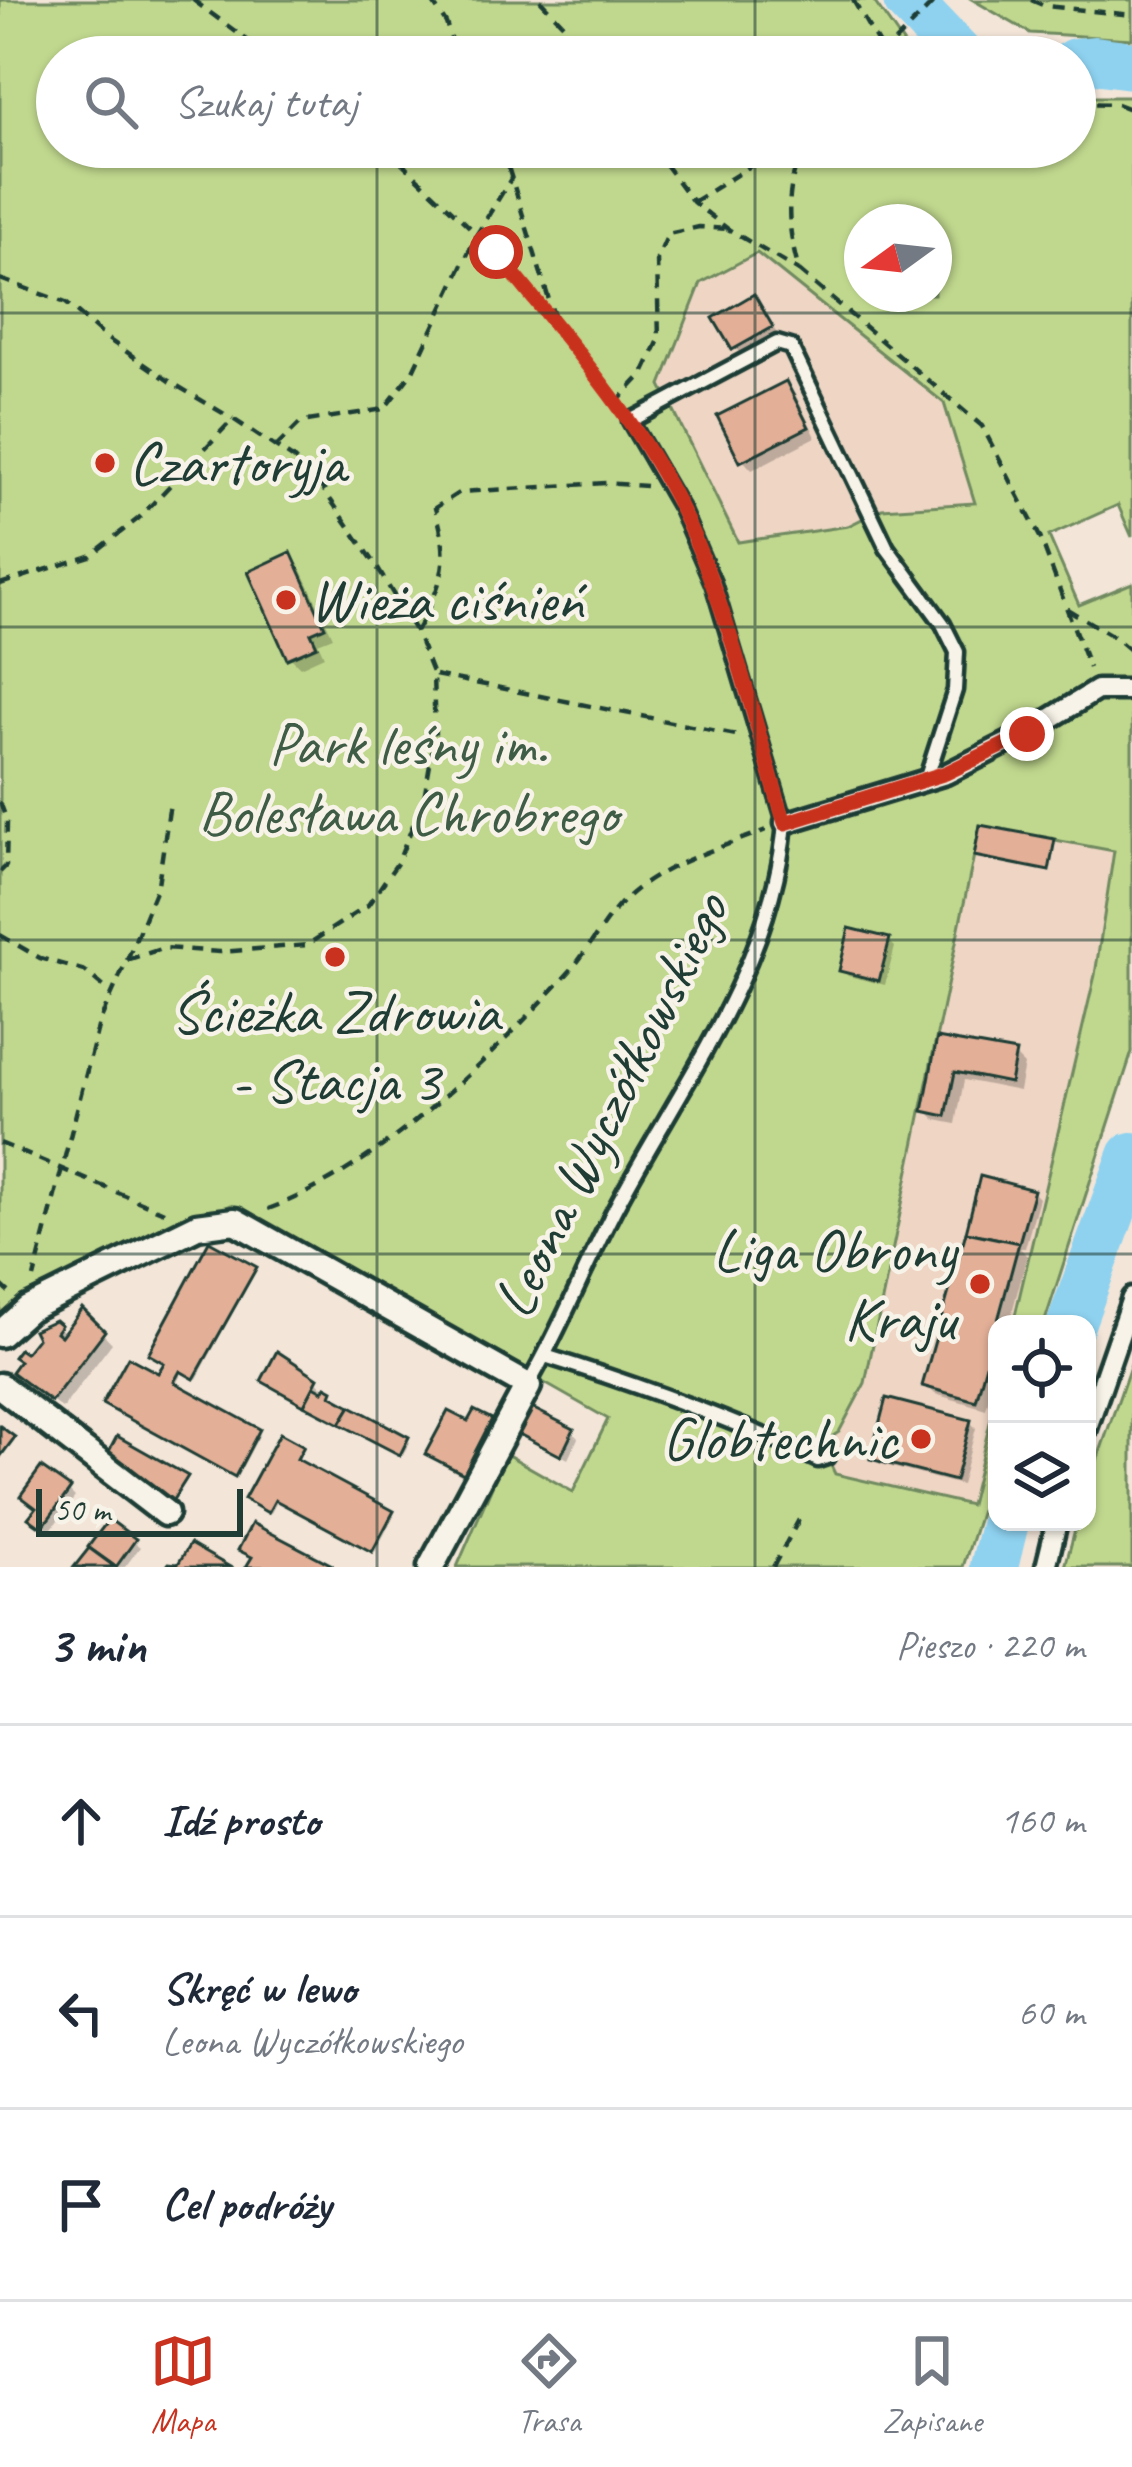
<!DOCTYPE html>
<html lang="pl">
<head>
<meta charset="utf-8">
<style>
  body { margin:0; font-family:Caveat,sans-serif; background:#f2f2f3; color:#1f2937 }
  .controls { position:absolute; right:36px; bottom:36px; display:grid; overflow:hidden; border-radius:24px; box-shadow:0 3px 9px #0004 }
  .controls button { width:108px; height:108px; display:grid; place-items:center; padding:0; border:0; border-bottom:3px solid #e0e1e3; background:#fff; color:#1f2937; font:60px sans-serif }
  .compass { position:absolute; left:844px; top:204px; width:108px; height:108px; border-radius:50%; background:#fff; box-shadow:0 3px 9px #0004; rotate:255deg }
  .scale { position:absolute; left:36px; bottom:30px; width:207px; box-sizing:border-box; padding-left:12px; border:6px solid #1f3d34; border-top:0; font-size:33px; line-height:42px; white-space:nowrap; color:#1f3d34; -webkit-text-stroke:9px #f7f3e8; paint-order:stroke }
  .stop { position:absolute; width:36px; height:36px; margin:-27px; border:9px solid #c8321e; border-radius:50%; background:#fff }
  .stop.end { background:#c8321e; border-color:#fff; box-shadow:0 3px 12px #0008 }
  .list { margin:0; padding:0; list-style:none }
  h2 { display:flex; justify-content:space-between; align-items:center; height:156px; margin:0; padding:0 48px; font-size:51px }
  h2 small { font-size:39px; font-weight:400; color:#747a83 }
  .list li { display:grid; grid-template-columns:78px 1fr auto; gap:36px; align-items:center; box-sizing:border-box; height:192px; padding:0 48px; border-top:3px solid #e0e1e3 }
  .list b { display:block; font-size:45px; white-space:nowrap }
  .list p { margin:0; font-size:39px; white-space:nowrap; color:#747a83 }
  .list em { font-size:39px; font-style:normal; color:#747a83 }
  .icon { flex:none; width:66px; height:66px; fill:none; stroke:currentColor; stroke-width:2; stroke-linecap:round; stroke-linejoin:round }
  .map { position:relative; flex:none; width:1132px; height:1567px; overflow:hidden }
  .search { position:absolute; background:#fff; box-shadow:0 3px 9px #0004; left:36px; right:36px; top:36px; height:132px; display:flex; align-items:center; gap:30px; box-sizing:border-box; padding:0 42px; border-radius:66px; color:#747a83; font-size:45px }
  .sheet { height:732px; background:#fff }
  nav { display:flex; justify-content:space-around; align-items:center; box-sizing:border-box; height:168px; border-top:3px solid #e0e1e3; background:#fff; font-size:33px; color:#747a83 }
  nav a { display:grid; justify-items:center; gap:6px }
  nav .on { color:#c8321e }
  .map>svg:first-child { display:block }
  .built { fill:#eed5c4 }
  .green { fill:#c0d88e; stroke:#708a61; stroke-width:3; fill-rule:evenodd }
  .shadow { fill:#0003 }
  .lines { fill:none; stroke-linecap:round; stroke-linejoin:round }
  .river { stroke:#8ed2f0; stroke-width:48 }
  .building { fill:#e3af97; stroke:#1f3d34; stroke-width:3 }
  .service-casing { stroke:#1f3d34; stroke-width:21 }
  .pedestrian-casing { stroke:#1f3d34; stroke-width:27 }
  .minor-casing { stroke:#1f3d34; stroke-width:33 }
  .path { stroke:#1f3d34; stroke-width:4.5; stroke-dasharray:12 9; stroke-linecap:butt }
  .service { stroke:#f7f3e8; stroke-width:12 }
  .pedestrian { stroke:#f7f3e8; stroke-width:18 }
  .minor { stroke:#f7f3e8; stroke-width:24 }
  .route { stroke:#c8321e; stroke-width:15 }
  .grid { fill:none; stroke:#1f3d34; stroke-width:3; stroke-opacity:0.55 }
  .poi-dot { fill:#c8321e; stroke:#f7f3e8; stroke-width:4.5 }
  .labels { text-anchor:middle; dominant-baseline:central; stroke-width:9; stroke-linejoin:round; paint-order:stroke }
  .poi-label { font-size:60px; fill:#1f3d34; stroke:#f7f3e8; text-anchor:start }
  .park-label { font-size:60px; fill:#3f5c46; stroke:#f7f3e8 }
  .street-label { font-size:60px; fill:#1f3d34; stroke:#f7f3e8 }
</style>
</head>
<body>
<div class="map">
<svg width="1132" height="1567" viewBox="0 0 1132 1567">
  <rect width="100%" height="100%" fill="#f3e5d8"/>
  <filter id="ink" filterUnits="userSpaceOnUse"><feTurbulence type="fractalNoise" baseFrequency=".00833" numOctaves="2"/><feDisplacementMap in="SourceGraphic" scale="24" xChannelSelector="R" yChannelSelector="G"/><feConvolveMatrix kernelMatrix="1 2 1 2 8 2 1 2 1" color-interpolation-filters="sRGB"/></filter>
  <g filter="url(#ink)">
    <g class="built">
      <polygon points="757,253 944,403 975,503 882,509 848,526 738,542 661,385 701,283"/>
      <polygon points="980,825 1114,851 1095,975 1016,1324 997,1324 997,1401 971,1505 835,1474 821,1444 839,1432 865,1383"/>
    </g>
    <g class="green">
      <path d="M0,0h873l40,57h-856v90h1018v-50h57v440l-14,-32 -69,31 30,69 53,-22v469l-88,272h-31l82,-349 19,-124 -134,-25 -115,557 -26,49 -18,12 14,30 135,31 27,-111v66l-34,107h-506l49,-113 67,38 35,-73 -377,-214 -231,113zM862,222h72v72h-72zM757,253l187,150 31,100 -93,6 -34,17 -110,16 -77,-157 40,-102z"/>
      <polygon points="973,0 1132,0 1132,39 1030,33"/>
      <polygon points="1132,1361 1132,1567 1065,1567 1077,1522 1087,1522 1087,1489"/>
    </g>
    <g class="shadow">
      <polygon points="760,304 777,334 741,354 735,348"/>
      <polygon points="785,385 795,394 816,437 752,470 743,460"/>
      <polygon points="290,556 300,566 333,637 318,643 324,656 300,667 290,657"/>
      <polygon points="889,941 895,947 885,985 848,976 842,970"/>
      <polygon points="940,1041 1014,1055 1024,1065 1019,1091 964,1080 956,1124 936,1120 926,1110"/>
      <polygon points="1033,1192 1039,1198 1025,1248 1020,1248 1027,1256 1009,1324 997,1324 997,1367 986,1409 935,1394 926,1385"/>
      <polygon points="255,1270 197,1379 183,1371 175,1386 260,1434 237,1477 108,1406 159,1377"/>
      <polygon points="82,1312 112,1343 62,1409 25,1381 26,1357 59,1327 66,1334"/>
      <polygon points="264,1381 316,1381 333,1395 331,1399 410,1442 403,1455"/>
      <polygon points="475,1414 500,1431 474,1482 439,1463 429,1454 469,1425"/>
      <polygon points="970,1422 976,1428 961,1485 880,1464 874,1458"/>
      <polygon points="572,1432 578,1438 568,1459 523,1434"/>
      <polygon points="302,1449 298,1463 394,1516 375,1552 278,1500 271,1513 250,1501"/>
      <polygon points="69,1491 75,1497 50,1531 38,1523"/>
      <polygon points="110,1523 140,1547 125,1567 77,1567"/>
    </g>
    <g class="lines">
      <g class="river">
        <polyline points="907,0 961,57"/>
        <polyline points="1075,62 1094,60 1132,65"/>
        <polyline points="1071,1324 1132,1156"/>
        <polyline points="994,1567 1005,1522"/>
      </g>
    </g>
    <g class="building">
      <polygon points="754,294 773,327 732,350 713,318"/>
      <polygon points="786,381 809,427 740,462 717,416"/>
      <polygon points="291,552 325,627 311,633 317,646 287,659 248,572"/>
      <polygon points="980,825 1055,839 1049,871 974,856"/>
      <polygon points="849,928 890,938 879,981 839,971"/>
      <polygon points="937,1038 1016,1052 1010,1083 955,1072 946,1116 923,1111"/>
      <polygon points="980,1176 1034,1190 1019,1243 966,1232"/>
      <polygon points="966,1232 1019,1243 976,1401 922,1386"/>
      <polygon points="209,1241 257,1267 194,1379 180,1371 174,1382 260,1429 235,1477 102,1404 128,1357 158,1373 164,1363 148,1354"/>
      <polygon points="82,1308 105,1331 51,1402 11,1372 19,1361 13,1357 19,1349 25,1353 37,1338 33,1330 55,1320 61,1325 56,1332 61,1336"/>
      <polygon points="277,1351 318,1378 304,1405 261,1381"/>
      <polygon points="314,1386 323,1391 326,1386 333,1390 331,1395 351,1406 340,1424 304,1405"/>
      <polygon points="886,1398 971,1420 955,1481 870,1459"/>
      <polygon points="351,1406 409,1437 400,1455 340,1424"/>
      <polygon points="532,1408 574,1429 561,1456 519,1434"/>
      <polygon points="474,1410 492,1419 464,1474 425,1454 448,1411 468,1421"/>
      <polygon points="0,1426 15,1437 0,1457"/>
      <polygon points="280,1433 304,1446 297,1459 394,1511 372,1552 275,1500 268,1513 244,1499"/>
      <polygon points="117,1436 188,1476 171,1503 107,1455"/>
      <polygon points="41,1467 71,1488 42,1528 28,1518 36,1508 20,1496"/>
      <polygon points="109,1519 136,1539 116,1567 88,1547"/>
      <polygon points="252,1523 332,1565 331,1567 246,1567 252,1557 238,1550"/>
      <polygon points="190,1544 230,1567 166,1567 169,1563 178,1564"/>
      <polygon points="89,1548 115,1567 74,1567"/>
    </g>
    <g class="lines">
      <defs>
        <g id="service">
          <path d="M545,1356c94,29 184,62 273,104l9,-3"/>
          <path d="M528,1385c34,-58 58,-121 89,-180 65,-122 156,-240 168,-382l-72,-240 -32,-74 -51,-88 147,-78 14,4 96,201 56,76 14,28 -2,38 -29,90"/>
        </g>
        <g id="pedestrian">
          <polyline points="785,823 946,774 1027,733 1097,690 1132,690"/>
          <polyline points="1087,1428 1132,1298"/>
          <polyline points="1046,1567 1057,1522"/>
        </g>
        <g id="minor">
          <polyline points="0,1334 28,1309 197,1226 235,1221 528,1386 431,1567"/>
          <polyline points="0,1386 165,1513"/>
        </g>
      </defs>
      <use href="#service" class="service-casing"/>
      <use href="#pedestrian" class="pedestrian-casing"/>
      <use href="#minor" class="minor-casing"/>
      <g class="path">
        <polyline points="193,0 270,57"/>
        <polyline points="431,0 446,23 457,57"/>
        <polyline points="540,0 595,57"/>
        <polyline points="853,0 886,57"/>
        <polyline points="1031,0 1045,6 1132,15"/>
        <polyline points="880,57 936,0"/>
        <polyline points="1075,103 1117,104 1132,110"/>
        <polyline points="385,147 496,252 619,407"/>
        <polyline points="502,147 557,326"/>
        <polyline points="652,147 693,202 728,229 799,271"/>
        <path d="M802,147c-17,47 -16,76 -3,124l183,155 58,111 49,131"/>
        <polyline points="693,202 781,147"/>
        <polyline points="0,279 66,303 105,337 169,381 233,419"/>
        <polyline points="616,403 643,374 659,340 657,259 668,234 699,227 728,229"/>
        <polyline points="276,447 301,422 384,409 412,373 477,234 512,177"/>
        <polyline points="0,584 90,556 139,518 233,419 294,459 318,482 372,559 416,632 433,675 435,735 424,798 398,862 368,905 307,945 220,952 164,948 127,960 99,1023 34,1278"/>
        <polyline points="1067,609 1113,636 1132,652"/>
        <path d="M416,632c26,-48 36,-69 19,-124l25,-16 146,-9 40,3"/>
        <polyline points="435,675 736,735"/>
        <polyline points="0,802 7,821 6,866 0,872"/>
        <polyline points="0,935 40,958 85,971 110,992"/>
        <polyline points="127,960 158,884 170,803"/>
        <polyline points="0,1143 164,1212"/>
        <path d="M268,1209c113,-41 222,-150 302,-238 21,-24 38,-59 63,-79 37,-30 90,-45 133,-62"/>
        <polyline points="0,1284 10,1293"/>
        <polyline points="773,1567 801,1516"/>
      </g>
      <use href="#service" class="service"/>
      <use href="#pedestrian" class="pedestrian"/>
      <use href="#minor" class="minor"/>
    </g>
  </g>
  <g class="lines" filter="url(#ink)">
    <path class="route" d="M496,252c66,83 140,163 186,259 47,98 71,208 103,312l161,-50 81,-39"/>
  </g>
  <path class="grid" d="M377,0v57M755,0v57M377,147v1420M755,147v1420M0,313h1132M0,627h1132M0,940h1132M0,1254h1132"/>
  <g class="poi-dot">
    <circle cx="105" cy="463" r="12"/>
    <circle cx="286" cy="600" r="12"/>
    <circle cx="335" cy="957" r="12"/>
    <circle cx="980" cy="1284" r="12"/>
    <circle cx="921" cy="1439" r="12"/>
  </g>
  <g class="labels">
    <g class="poi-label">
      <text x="129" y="463">Czartoryja</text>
      <text x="310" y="600">Wieża ciśnień</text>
      <text x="335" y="1012" text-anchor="middle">Ścieżka Zdrowia<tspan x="335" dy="69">- Stacja 3</tspan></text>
      <text x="956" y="1250" text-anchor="end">Liga Obrony<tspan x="956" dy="69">Kraju</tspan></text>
      <text x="897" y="1439" text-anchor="end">Globtechnic</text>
    </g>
    <g class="park-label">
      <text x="408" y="744">Park leśny im.<tspan x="408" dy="69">Bolesława Chrobrego</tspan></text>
    </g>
    <g class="street-label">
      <text transform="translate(610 1105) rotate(-64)">Leona Wyczółkowskiego</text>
    </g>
  </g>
</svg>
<div class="controls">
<button><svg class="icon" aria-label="locate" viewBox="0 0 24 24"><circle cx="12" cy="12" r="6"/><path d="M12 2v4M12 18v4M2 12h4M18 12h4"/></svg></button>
<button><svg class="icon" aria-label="layers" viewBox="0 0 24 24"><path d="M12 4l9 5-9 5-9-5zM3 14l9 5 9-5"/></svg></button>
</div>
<svg class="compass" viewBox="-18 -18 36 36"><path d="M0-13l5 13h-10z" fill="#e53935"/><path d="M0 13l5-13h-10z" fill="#747a83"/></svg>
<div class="scale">50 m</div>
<div class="stop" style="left:496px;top:252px"></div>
<div class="stop end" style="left:1027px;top:734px"></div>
<div class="search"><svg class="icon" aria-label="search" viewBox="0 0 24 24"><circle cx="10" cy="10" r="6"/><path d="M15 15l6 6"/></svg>Szukaj tutaj</div>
</div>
<section class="sheet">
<h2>3 min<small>Pieszo · 220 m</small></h2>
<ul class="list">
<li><svg class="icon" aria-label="ahead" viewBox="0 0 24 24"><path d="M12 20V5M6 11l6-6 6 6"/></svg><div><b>Idź prosto</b></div><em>160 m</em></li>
<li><svg class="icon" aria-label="left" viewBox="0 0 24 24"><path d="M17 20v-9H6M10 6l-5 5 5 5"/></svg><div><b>Skręć w lewo</b><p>Leona Wyczółkowskiego</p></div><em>60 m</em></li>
<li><svg class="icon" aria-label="arrive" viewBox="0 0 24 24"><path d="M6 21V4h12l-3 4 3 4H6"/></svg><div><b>Cel podróży</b></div></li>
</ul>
</section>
<nav>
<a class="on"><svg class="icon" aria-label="map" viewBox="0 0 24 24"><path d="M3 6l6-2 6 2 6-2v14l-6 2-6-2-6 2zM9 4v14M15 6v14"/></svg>Mapa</a>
<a><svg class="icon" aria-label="directions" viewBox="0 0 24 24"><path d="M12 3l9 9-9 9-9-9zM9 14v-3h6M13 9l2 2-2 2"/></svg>Trasa</a>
<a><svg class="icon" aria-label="saved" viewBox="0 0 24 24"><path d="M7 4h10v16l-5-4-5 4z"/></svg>Zapisane</a>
</nav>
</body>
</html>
